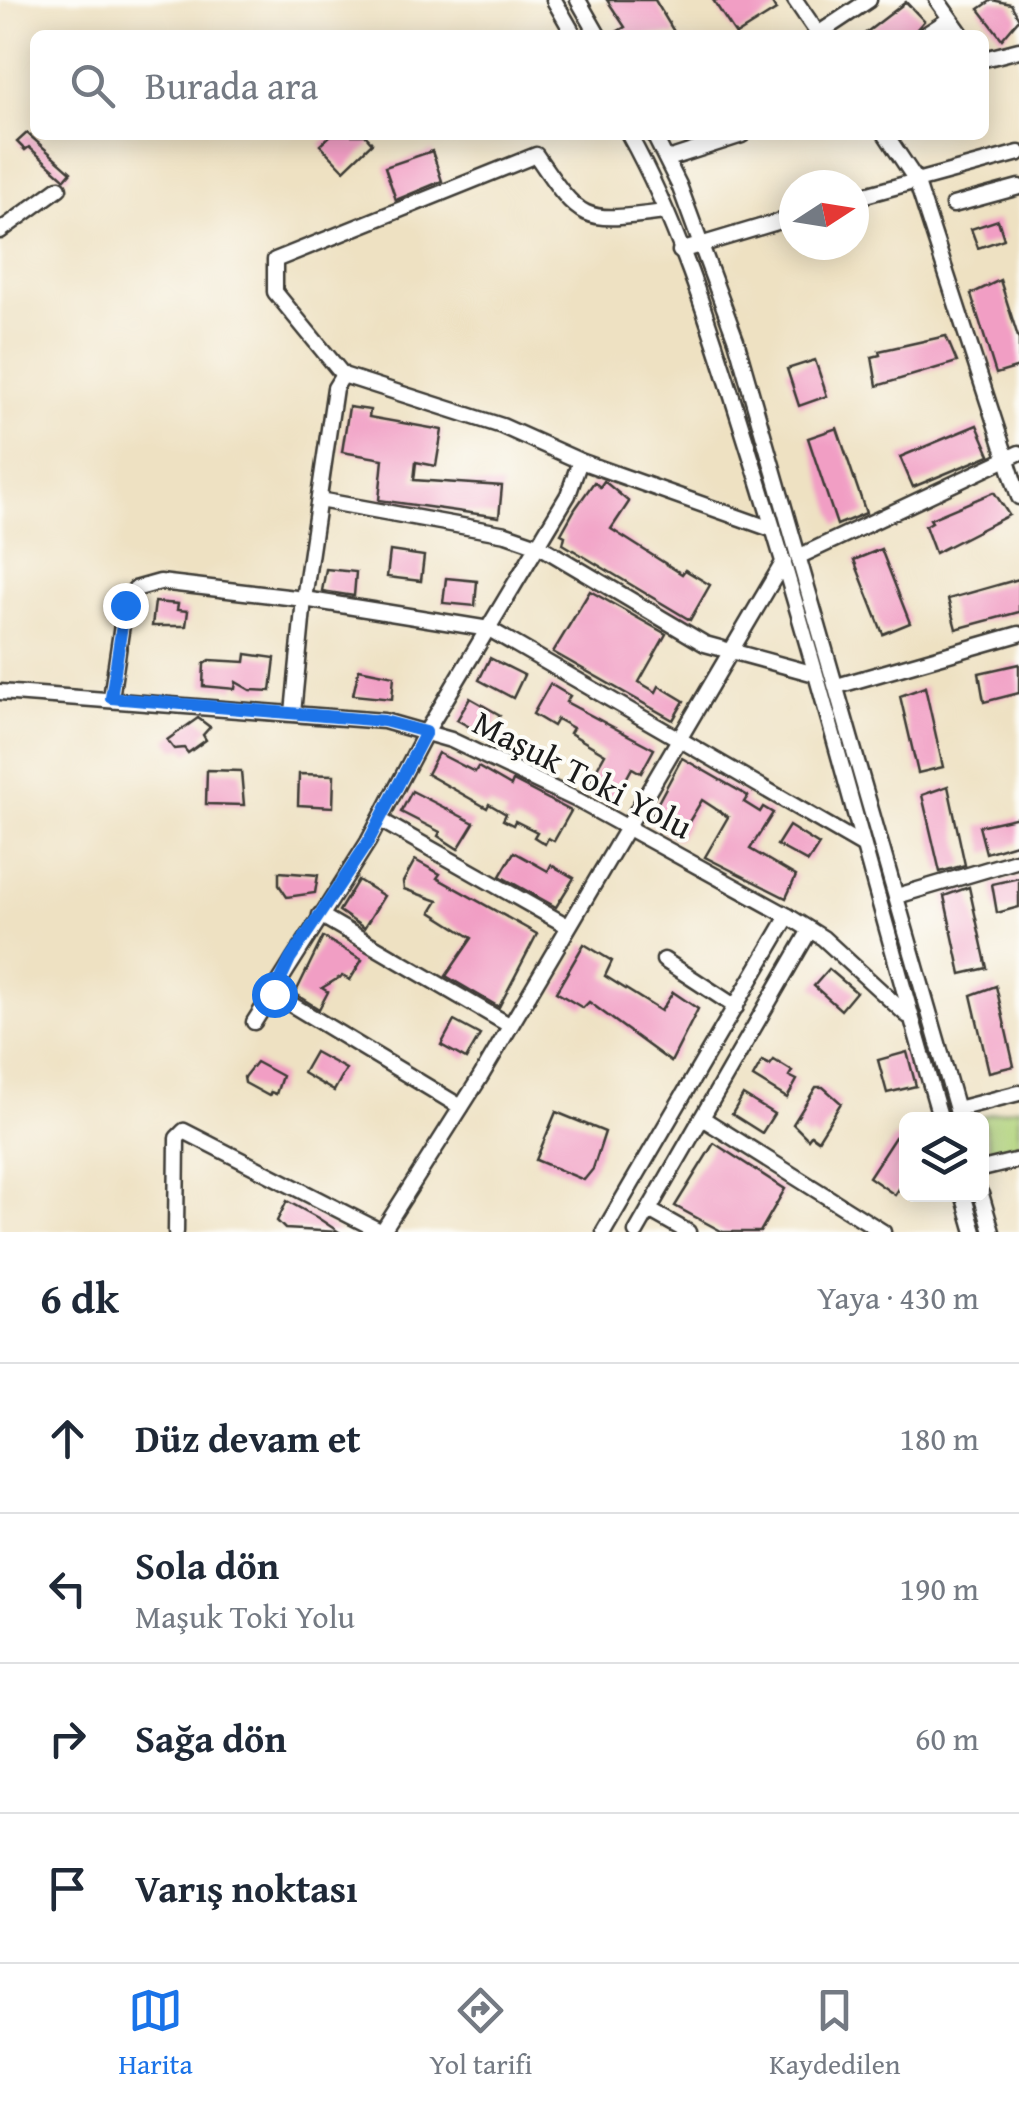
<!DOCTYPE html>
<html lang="tr">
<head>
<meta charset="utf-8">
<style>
  body { margin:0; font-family:"Gentium Book Plus",serif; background:#f2f2f3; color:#1f2937 }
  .controls { position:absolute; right:30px; bottom:30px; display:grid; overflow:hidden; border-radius:15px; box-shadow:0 5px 25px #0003 }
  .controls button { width:90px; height:90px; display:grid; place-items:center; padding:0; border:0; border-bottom:2px solid #e0e1e3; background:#fff; color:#1f2937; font:50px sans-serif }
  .compass { position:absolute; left:779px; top:170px; width:90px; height:90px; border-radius:50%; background:#fff; box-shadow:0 5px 25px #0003; rotate:78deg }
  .stop { position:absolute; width:30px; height:30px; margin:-22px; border:8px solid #1a73e8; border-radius:50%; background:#fff }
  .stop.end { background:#1a73e8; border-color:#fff; box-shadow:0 2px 10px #0008 }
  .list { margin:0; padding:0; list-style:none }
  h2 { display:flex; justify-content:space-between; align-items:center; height:130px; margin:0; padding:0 40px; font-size:42px }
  h2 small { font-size:32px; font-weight:400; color:#747a83 }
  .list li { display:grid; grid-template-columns:65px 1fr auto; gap:30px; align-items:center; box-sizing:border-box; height:150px; padding:0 40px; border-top:2px solid #e0e1e3 }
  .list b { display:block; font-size:38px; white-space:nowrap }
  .list p { margin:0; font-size:32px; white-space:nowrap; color:#747a83 }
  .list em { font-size:32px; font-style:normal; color:#747a83 }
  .icon { flex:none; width:55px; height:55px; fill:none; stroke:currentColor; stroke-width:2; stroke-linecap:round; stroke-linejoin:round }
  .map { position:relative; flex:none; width:1019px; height:1232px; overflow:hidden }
  .search { position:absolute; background:#fff; box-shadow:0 5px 25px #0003; left:30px; right:30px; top:30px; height:110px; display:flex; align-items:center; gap:25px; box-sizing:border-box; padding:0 35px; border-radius:15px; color:#747a83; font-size:38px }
  .sheet { height:730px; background:#fff }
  nav { display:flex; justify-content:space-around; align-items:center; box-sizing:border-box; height:140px; border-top:2px solid #e0e1e3; background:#fff; font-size:28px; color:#747a83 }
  nav a { display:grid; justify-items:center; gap:5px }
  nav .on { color:#1a73e8 }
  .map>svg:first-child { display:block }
  .green { fill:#b1d37c; stroke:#66784c; stroke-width:2.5 }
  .building { fill:#f19ec4 }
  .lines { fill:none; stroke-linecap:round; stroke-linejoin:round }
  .minor-casing { stroke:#3c3a35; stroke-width:19 }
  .minor { stroke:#fff; stroke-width:14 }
  .route { stroke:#1a73e8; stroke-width:12 }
  .labels { text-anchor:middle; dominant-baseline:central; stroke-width:8; stroke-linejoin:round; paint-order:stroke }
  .street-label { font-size:35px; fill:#1c1c1c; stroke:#fdfcf7 }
</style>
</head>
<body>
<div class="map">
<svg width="1019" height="1232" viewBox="0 0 1019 1232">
  <rect width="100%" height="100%" fill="#fdfcf7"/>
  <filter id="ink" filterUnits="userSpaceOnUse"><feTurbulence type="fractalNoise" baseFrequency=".01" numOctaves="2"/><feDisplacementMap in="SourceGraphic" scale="20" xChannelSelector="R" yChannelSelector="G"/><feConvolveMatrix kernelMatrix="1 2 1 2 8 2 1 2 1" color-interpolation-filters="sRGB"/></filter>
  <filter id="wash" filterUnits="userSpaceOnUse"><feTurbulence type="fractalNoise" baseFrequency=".0048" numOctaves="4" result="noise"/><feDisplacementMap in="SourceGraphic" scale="40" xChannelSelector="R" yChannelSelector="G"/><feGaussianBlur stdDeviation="2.25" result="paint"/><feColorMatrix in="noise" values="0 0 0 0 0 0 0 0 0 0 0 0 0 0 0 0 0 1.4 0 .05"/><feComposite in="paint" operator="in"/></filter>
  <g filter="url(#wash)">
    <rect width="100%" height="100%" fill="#eee1c2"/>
    <polygon class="green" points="1019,1107 1019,1146 991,1153 982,1116"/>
    <g id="blocks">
      <g class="building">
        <polygon points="607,0 655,0 676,35 611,35 625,27"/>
        <polygon points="713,0 770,0 776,10 736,35"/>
        <polygon points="992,0 1011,4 1019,19 1002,39 979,9"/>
        <polygon points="906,2 924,21 915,31 863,35"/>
        <polygon points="27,133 71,172 65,179 29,147 25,150 17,142"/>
        <polygon points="331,135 365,135 372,143 344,170 320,145"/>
        <polygon points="432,151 442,181 396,200 385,167"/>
        <polygon points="998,220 1004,239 978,248 971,229"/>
        <polygon points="1000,280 1019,340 1019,367 996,374 971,294"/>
        <polygon points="946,336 957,362 877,386 872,357 880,355 879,351"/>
        <polygon points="815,360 827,396 799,406 787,369"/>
        <polygon points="349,407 370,410 369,417 442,430 436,466 416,462 414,480 502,486 499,517 379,500 383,459 342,452"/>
        <polygon points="977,425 990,455 913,487 900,457"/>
        <polygon points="837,428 866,513 837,525 808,438"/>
        <polygon points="604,481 629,502 611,529 682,574 685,570 710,585 690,620 563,544 565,536 561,534 575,509 594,482 600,487"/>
        <polygon points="994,492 1009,515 935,553 925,526 932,522 930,519"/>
        <polygon points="881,549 910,623 883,634 854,560"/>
        <polygon points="390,551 424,556 421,581 387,577"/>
        <polygon points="326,569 356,572 354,596 322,591"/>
        <polygon points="446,578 477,581 475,606 443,603"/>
        <polygon points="1019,579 1019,612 956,629 948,599"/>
        <polygon points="590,591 666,634 639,682 656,692 659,686 684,701 673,720 553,652"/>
        <polygon points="155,602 178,604 177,610 188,611 186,626 152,626"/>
        <polygon points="246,654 275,658 271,691 250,690 236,682 235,689 203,686 204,664 210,660 245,662"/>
        <polygon points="490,658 524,675 513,698 479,680"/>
        <polygon points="1019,664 1019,693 984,702 979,673"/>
        <polygon points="359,669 394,676 392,699 353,695"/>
        <polygon points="550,684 570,696 566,702 654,749 641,773 632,768 613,803 586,788 605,754 570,733 573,728 557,719 553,726 533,714"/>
        <polygon points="925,687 943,767 918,773 900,696"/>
        <polygon points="470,698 500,715 488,737 457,720"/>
        <polygon points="198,718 210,727 203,735 206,740 188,753 184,748 174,749 167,740"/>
        <polygon points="438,753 475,772 478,767 511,786 513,781 571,811 554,841 548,838 545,844 534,837 537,832 515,821 513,825 503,820 506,814 489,804 487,808 427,774"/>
        <polygon points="682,758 748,796 744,802 760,812 763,807 773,813 750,849 796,876 786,898 705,857 728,817 702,800 678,840 648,821"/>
        <polygon points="207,770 241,771 244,805 206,804"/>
        <polygon points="299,774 334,775 333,807 298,805"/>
        <polygon points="948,786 965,865 940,872 922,795"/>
        <polygon points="412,791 474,823 458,849 438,836 440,832 401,812"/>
        <polygon points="1019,817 1019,843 986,853 979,826"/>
        <polygon points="789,826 819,845 808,862 777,845"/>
        <polygon points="514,852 548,871 551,865 574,878 556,907 500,876"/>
        <polygon points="415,860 440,874 437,878 537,934 499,1007 446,976 472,938 431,912 438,901 404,889 403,882"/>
        <polygon points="279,872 318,875 315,893 287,897 279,885"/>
        <polygon points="1019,878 1019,907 997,913 992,884"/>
        <polygon points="358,880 384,896 364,928 339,911"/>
        <polygon points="969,887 987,968 961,974 944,896"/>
        <polygon points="323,937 362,960 350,980 342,976 322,988 328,992 319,1009 295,994"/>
        <polygon points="584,944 612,961 605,976 661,1011 673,992 698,1009 671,1062 589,1002 583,1008 556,992"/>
        <polygon points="829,969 856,992 841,1010 814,986"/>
        <polygon points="996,986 1014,1066 989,1072 971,995"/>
        <polygon points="454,1021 480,1035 466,1059 441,1045"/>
        <polygon points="315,1052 346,1069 334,1091 303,1073"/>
        <polygon points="907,1052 916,1086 887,1093 878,1060"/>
        <polygon points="774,1060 792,1071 789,1076 797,1080 787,1098 753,1077 762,1061 770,1065"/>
        <polygon points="256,1062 282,1076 276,1094 271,1092 269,1096 245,1083 244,1077"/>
        <polygon points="816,1087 823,1087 841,1103 818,1140 811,1135 808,1139 793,1124"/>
        <polygon points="743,1095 774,1114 762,1133 732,1114"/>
        <polygon points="556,1112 605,1132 593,1169 584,1180 536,1160"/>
        <polygon points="895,1137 906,1144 906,1178 895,1195 869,1177"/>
        <polygon points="714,1143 785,1189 760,1232 723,1232 675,1206"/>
        <polygon points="287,1201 318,1218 339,1232 285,1229 277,1221"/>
      </g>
    </g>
  </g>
  <g filter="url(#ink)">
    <use href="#blocks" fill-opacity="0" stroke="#3c3a35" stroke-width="2.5"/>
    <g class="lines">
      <defs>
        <g id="minor">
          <polyline points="554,0 574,35"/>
          <polyline points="578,0 598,35"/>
          <polyline points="795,0 819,35"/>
          <polyline points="937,0 962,35"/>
          <polyline points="818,34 869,0"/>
          <polyline points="925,35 950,19"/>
          <polyline points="984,59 1019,50"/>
          <path d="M629,135c55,99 87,212 121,319 70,220 126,444 191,666"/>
          <polyline points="654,135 679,185 736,340 960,1120"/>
          <polyline points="886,135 916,180 1019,497"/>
          <polyline points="668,159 742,135"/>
          <polyline points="854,198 1019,153"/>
          <polyline points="953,205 1019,187"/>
          <path d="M665,212c-81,10 -82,13 -129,-57l-261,105v32l68,83 159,51 78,35 194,69"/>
          <polyline points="0,231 59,188"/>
          <polyline points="680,251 794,217"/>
          <polyline points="319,500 506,534 538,545 705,644 815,674"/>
          <polyline points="800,556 1019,453"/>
          <polyline points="837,686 1019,634"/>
          <polyline points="0,692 384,721 451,740 577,800 788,916 823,938 907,1015"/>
          <polyline points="111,698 125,605 135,589 160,582 304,599 489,629 862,845"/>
          <polyline points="293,713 304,599 335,388 343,375"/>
          <polyline points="380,820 566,925"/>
          <polyline points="897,896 1019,860"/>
          <polyline points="320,915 509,1025"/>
          <polyline points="664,960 736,1007"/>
          <polyline points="274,994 461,1107"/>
          <polyline points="254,1022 368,842 426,732 568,495 580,461"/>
          <polyline points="957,1109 1019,1093"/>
          <polyline points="702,1118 883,1232"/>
          <polyline points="982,1169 1019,1160"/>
          <polyline points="963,1194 974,1232"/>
          <polyline points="981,1194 992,1232"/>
          <polyline points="649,1210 688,1232"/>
          <polyline points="604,1231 788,916"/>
          <polyline points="176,1232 177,1138 184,1131 382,1232 481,1076 784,561"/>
          <polyline points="636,1232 810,930"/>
        </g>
      </defs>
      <use href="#minor" class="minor-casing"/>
      <use href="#minor" class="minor"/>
    </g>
  </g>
  <g class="lines" filter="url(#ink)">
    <polyline class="route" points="125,605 111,698 384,721 426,732 368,842 290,959 274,994"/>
  </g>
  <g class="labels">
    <g class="street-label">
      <text transform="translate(583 774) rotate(27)">Maşuk Toki Yolu</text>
    </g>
  </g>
</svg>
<div class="controls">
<button><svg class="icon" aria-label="layers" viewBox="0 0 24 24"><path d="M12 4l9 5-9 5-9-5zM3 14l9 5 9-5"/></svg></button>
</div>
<svg class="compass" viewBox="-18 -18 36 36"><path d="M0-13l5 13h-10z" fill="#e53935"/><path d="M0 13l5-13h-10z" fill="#747a83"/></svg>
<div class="stop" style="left:274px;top:994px"></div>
<div class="stop end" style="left:125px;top:605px"></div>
<div class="search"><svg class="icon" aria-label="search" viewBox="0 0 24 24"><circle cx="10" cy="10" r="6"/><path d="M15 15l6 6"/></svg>Burada ara</div>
</div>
<section class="sheet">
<h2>6 dk<small>Yaya · 430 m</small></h2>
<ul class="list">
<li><svg class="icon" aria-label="ahead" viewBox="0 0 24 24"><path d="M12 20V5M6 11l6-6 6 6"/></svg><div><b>Düz devam et</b></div><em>180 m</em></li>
<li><svg class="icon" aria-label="left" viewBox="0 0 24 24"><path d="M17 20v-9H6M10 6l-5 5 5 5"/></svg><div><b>Sola dön</b><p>Maşuk Toki Yolu</p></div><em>190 m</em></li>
<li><svg class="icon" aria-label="right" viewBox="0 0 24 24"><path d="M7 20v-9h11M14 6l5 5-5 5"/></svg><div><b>Sağa dön</b></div><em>60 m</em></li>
<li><svg class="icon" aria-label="arrive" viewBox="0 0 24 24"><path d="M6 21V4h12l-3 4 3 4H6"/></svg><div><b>Varış noktası</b></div></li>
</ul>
</section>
<nav>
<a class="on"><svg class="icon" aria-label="map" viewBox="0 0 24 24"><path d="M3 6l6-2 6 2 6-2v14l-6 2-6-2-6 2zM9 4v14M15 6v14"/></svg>Harita</a>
<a><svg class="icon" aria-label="directions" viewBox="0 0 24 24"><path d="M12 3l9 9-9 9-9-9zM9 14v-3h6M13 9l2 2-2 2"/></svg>Yol tarifi</a>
<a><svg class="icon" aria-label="saved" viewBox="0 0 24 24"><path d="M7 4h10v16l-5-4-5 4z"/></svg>Kaydedilen</a>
</nav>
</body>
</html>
